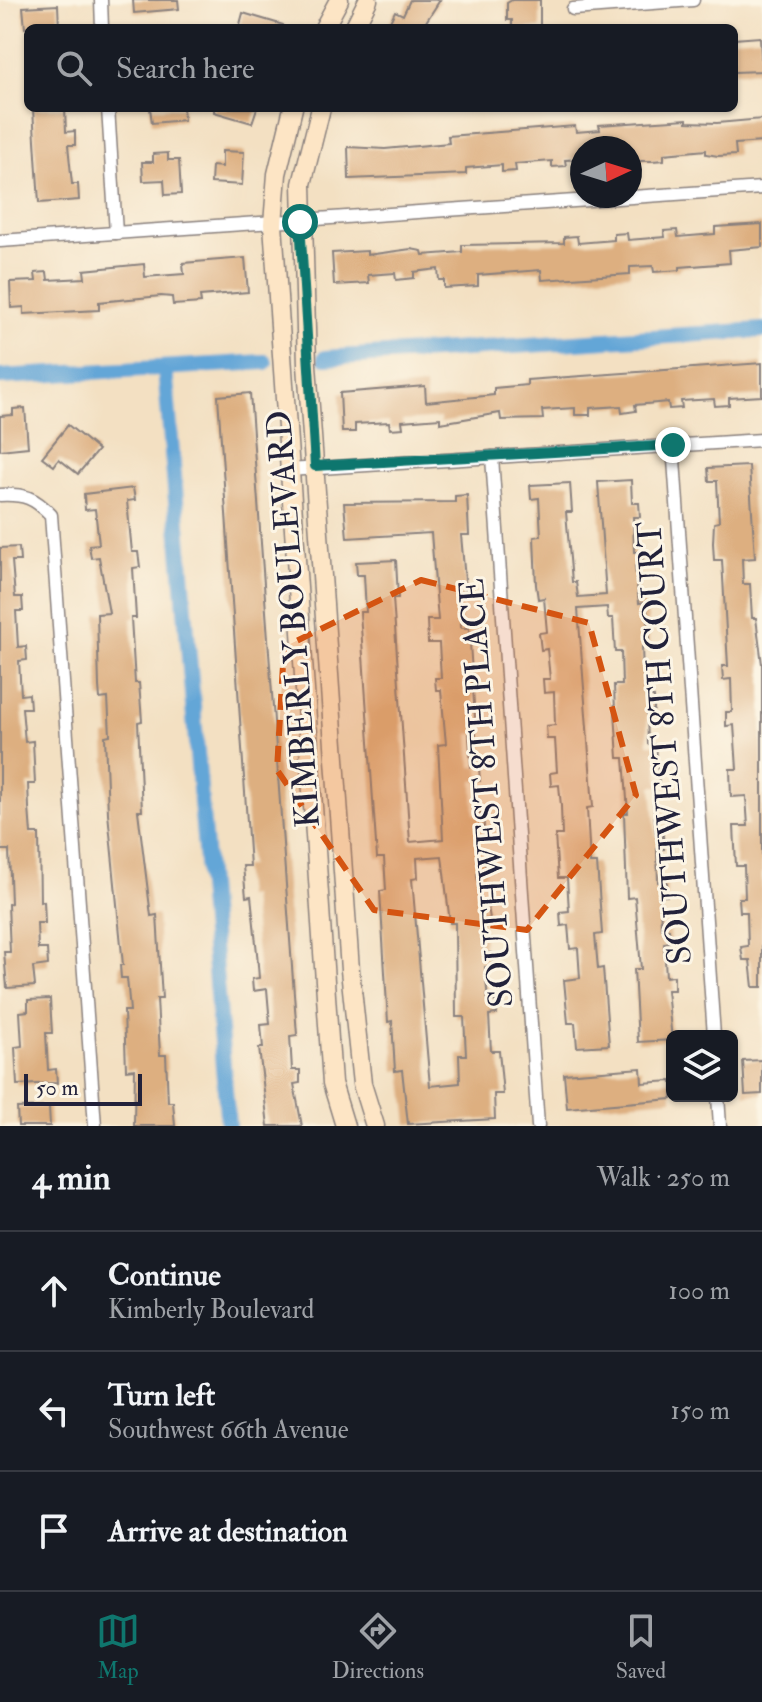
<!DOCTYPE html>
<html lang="en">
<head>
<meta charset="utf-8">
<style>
  body { margin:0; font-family:"IM FELL Double Pica",serif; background:#242831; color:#f1f3f6 }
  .controls { position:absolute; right:24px; bottom:24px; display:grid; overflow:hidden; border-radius:12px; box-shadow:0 2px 6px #0004 }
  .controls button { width:72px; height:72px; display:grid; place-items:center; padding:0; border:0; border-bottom:2px solid #363941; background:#171b24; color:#f1f3f6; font:40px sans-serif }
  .compass { position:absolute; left:570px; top:136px; width:72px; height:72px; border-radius:50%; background:#171b24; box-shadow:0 2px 6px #0004; rotate:86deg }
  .scale { position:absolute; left:24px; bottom:20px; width:118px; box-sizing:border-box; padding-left:8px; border:4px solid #22223b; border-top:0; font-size:22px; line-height:28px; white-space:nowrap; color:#22223b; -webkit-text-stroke:6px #fcf5e5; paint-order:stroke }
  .stop { position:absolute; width:24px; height:24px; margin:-18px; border:6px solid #0f766e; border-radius:50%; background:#fff }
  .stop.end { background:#0f766e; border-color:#fff; box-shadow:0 2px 8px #0008 }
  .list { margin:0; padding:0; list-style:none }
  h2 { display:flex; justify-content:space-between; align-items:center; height:104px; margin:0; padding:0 32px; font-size:34px }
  h2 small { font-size:26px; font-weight:400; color:#9ea1a6 }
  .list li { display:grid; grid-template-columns:52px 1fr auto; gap:24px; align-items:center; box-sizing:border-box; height:120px; padding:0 32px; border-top:2px solid #363941 }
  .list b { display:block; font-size:30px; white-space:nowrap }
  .list p { margin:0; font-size:26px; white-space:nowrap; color:#9ea1a6 }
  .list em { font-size:26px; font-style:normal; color:#9ea1a6 }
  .icon { flex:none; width:44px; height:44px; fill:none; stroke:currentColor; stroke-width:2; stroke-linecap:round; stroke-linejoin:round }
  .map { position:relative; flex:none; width:762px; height:1126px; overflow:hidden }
  .search { position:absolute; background:#171b24; box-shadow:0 2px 6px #0004; left:24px; right:24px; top:24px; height:88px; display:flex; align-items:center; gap:20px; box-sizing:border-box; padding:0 28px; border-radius:12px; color:#9ea1a6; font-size:30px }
  .sheet { height:464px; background:#171b24 }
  nav { display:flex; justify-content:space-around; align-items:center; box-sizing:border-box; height:112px; border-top:2px solid #363941; background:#171b24; font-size:22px; color:#9ea1a6 }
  nav a { display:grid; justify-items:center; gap:4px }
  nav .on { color:#0f766e }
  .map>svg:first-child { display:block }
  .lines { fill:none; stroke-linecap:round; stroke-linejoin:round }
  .canal { stroke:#63a6d7; stroke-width:16 }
  .building { fill:#ddaf80; fill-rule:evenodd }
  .street-casing { stroke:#8a817e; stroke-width:15 }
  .secondary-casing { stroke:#8a817e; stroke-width:21 }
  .street { stroke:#fff; stroke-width:12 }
  .secondary { stroke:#fde5c5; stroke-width:18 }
  .route { stroke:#0f766e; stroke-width:10 }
  .marked { fill:#d45411; fill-opacity:0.2; stroke:#d45411; stroke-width:6; stroke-dasharray:16 10; stroke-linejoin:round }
  .labels { text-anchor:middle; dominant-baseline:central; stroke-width:6; stroke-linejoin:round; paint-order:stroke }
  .street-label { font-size:34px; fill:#22223b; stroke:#fcf5e5 }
</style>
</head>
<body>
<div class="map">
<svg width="762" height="1126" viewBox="0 0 762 1126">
  <rect width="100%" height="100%" fill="#fcf5e5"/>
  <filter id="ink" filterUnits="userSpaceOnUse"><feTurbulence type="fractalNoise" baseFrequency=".0125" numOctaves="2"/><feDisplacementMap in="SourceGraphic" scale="16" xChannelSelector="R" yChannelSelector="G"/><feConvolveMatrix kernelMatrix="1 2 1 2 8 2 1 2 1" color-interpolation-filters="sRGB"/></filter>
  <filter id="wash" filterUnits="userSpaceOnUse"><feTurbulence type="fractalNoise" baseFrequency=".006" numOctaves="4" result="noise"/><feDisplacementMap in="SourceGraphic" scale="32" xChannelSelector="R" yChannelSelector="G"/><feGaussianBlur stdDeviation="1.8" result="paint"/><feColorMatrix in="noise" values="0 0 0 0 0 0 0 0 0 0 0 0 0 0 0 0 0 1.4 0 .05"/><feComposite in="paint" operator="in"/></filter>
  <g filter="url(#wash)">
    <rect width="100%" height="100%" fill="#f3e0c2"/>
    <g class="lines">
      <g class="canal">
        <polyline points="325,358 762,330"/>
        <polyline points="165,368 228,1126"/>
        <polyline points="0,377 265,362"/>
      </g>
    </g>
    <g id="blocks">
      <g class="building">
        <polygon points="133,0 178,0 179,9 134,13"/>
        <polygon points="410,0 440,0 424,25 432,28 387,28 395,11 403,15"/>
        <polygon points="512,0 540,0 540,28 512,28 512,20 507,20 507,3"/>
        <polygon points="58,5 59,28 25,28 23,7"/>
        <polygon points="243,13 283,25 282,28 239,28"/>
        <polygon points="760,37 762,71 734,72 734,39"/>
        <polygon points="65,108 66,132 75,131 75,145 68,145 72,184 78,184 79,200 39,203 33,109"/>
        <polygon points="150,108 183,108 184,120 152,123"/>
        <polygon points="214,108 257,108 252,123 214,112"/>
        <polygon points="687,119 687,122 717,123 762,119 762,142 735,144 736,155 718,156 706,154 706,150 664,154 664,160 652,161 630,161 630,148 582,148 582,159 565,160 566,166 552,167 552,161 515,164 516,171 502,172 502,165 466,168 466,174 349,179 348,147 385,149 449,143 448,136 575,126 576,132 600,130 599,125"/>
        <polygon points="222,151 244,152 242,185 211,183 212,166 222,167"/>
        <polygon points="168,153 168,160 179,160 181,194 165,195 164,180 143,181 142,162 153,162 153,154"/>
        <polygon points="762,224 762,247 729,250 730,263 680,267 680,270 654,272 653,266 630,267 630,274 542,280 541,270 478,275 478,286 444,288 444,280 439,280 438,269 414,272 414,278 396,280 395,273 368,275 369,283 334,285 332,253 367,251 367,255 411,249 422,251 423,255 462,252 462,245 564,243 564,237 577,236 578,243 614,240 614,234 627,233 628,240 665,237 664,231 677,230 678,237 715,234 715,227"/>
        <polygon points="245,258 248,292 200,296 201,303 173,305 172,297 161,296 99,302 99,310 24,314 24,307 11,308 10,282 36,281 35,273 47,272 48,280 85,278 84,270 144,264 145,277 184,274 183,263"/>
        <polygon points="762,363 762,396 729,398 729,405 715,406 714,399 681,401 682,408 669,409 668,402 635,405 636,411 622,413 621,406 590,408 590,415 575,415 575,408 542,410 543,419 501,420 500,413 440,423 440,418 402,421 403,428 390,429 389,422 355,424 355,432 342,432 340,393 425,386 426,402 494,395 494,388 527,385 527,380"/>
        <polygon points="250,393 297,1035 290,1036 292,1070 300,1070 300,1083 294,1084 302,1126 268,1126 259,1048 263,1048 261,1025 270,1024 267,989 253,991 252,979 259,978 257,953 251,896 246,897 243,866 250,866 218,396"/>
        <polygon points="25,408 28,447 0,450 0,416 13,415 13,409"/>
        <polygon points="68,425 98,450 78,474 59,459 54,466 42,457"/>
        <polygon points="749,466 755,558 742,559 743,584 750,584 752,618 756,618 762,664 762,987 753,987 750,960 743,960 741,947 748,946 747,912 740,912 739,898 745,898 744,866 736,866 734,826 748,826 746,796 731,797 730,769 737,769 734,725 726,726 726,712 732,712 731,679 723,680 722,666 728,666 722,560 714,560 713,543 714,523 719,522 717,481 709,481 708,468"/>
        <polygon points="631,480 632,503 639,503 640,517 633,517 634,552 642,552 643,566 635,566 639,603 646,602 648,619 649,646 642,647 643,673 646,697 654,697 654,710 647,711 648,744 656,744 659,786 652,786 656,836 663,835 664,849 657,849 658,882 667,882 667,896 660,896 661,929 669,929 670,942 664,943 666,977 674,976 674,990 667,990 672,1040 638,1042 634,969 641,969 639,944 635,897 627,898 624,813 628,813 624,758 618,758 615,712 614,685 622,685 621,652 615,652 613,618 608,618 607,607 578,609 593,807 587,808 590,863 597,863 602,934 595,935 598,969 603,968 609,1045 577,1047 575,1023 568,1023 564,980 580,978 578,948 570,949 568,925 561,926 560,912 569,911 567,878 558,878 555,835 562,835 561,806 559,785 551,786 550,773 557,772 555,739 547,739 546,726 555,725 554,692 544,693 543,679 550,679 547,649 541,650 539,633 547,632 544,598 538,599 536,585 534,537 541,536 539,498 531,499 530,485 570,483 572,512 566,512 572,582 576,582 578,597 606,595 598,482"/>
        <polygon points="133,488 135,500 127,501 132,552 138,552 140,567 133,568 136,618 131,618 135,683 139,683 142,721 138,722 142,811 138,811 151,916 157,915 162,999 157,999 160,1055 166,1055 168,1102 173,1102 175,1126 134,1126 135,1069 126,1070 124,1011 130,1011 127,978 121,978 120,965 123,965 108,813 105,736 110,735 108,698 100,699 99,686 97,614 109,613 99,557 91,558 89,545 99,544 95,509 85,510 84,494"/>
        <path d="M467,495l2,40h-8l5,56 -7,1 2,36h8l7,106h-7l2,33h8l1,14h-7l1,33h9l1,13h-8l1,34 8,-1 1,13 -9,1 4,33 7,-1 2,13 -7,1 1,33h8l1,13 -8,1 3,34h8l1,13 -8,1 2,36h8l4,43h-9l1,25 -87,5 -6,-54 -7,1 -3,-50 -4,1 -8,-131 6,-1 -2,-32h-7l-17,-246h6l-2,-37h-7l-1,-13 40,-2 2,38h-5l17,244 33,-3 -5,-94 8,-1 -5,-54h-5l-1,-12h6l-2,-35h-11l-1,-23h11l-7,-87 -84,5 -3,-35 111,-1v-6zM442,856l8,67h5l1,94h8l2,38h-7l1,28 -30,3 -18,-207 6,-1 -1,-20z"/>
        <polygon points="19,547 20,561 12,561 15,597 22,597 23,611 16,611 18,647 26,646 27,660 19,661 21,695 29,694 30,708 22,708 25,742 33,741 35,784 28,784 29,808 31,834 39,834 40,902 44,901 45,923 37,923 38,949 47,949 48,965 33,967 35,986 7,988 4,952 10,952 8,904 11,903 9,850 1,850 0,842 0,548"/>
        <polygon points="50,999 52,1033 46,1033 48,1070 56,1069 57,1083 17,1085 15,1047 22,1046 20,1012 28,1011 28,1000"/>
        <polygon points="762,1060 762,1094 745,1095 743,1061"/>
        <polygon points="641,1068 642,1083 672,1081 672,1099 567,1108 564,1074"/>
        <polygon points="49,1107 50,1126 18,1126 17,1108"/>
      </g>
    </g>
  </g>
  <g filter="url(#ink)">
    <use href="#blocks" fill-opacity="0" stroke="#8a817e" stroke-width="2"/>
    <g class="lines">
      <defs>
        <g id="street">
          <polyline points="101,0 102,28"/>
          <polyline points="573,9 693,0"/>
          <polyline points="108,108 116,233"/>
          <polyline points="0,241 762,188"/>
          <polyline points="673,445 714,1036"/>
          <polyline points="492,457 538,1126"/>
          <polyline points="288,470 762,440"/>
          <path d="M0,495c24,-1 34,2 51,20l44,611"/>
          <polyline points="718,1096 720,1126"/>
        </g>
        <g id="secondary">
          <polyline points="324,28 339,0"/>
          <polyline points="354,28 368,0"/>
          <polyline points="293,108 277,174 273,224 332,1083 345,1126"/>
          <polyline points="321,108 302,184 307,365 350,970 362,1084 375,1126"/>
        </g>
      </defs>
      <use href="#street" class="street-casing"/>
      <use href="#secondary" class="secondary-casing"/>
      <use href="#street" class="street"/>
      <use href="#secondary" class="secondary"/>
    </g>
  </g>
  <g class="lines" filter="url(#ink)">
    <polyline class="route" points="300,222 315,466 673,445"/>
  </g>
  <path class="marked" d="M421,580l168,43 47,172 -109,135 -153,-20 -97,-140 7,-123z"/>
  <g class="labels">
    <g class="street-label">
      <text transform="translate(294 619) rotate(-94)">KIMBERLY BOULEVARD</text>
      <text transform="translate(665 743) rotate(-94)">SOUTHWEST 8TH COURT</text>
      <text transform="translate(487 793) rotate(-94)">SOUTHWEST 8TH PLACE</text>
    </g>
  </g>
</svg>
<div class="controls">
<button><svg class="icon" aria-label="layers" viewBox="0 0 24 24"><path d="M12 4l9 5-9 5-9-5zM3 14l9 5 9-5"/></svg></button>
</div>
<svg class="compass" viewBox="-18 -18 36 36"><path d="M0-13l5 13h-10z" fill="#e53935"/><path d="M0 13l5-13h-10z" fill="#9ea1a6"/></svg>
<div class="scale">50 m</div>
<div class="stop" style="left:300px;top:222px"></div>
<div class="stop end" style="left:673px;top:445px"></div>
<div class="search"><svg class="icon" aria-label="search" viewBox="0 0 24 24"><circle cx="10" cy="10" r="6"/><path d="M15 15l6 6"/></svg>Search here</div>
</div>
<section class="sheet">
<h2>4 min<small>Walk · 250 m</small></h2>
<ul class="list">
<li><svg class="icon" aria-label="ahead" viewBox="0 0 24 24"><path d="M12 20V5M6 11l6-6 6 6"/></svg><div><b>Continue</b><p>Kimberly Boulevard</p></div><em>100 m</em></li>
<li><svg class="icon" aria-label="left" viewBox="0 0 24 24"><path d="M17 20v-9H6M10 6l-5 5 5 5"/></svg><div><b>Turn left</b><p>Southwest 66th Avenue</p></div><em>150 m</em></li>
<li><svg class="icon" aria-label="arrive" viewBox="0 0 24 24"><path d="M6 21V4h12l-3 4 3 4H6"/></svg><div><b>Arrive at destination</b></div></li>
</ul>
</section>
<nav>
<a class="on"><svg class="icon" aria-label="map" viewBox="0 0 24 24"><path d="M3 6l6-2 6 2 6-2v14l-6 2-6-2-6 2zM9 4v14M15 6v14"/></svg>Map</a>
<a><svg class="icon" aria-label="directions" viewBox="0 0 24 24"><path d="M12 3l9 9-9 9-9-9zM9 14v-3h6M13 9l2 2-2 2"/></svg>Directions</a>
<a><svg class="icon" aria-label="saved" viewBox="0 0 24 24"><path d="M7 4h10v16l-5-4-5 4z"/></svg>Saved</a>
</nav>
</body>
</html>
